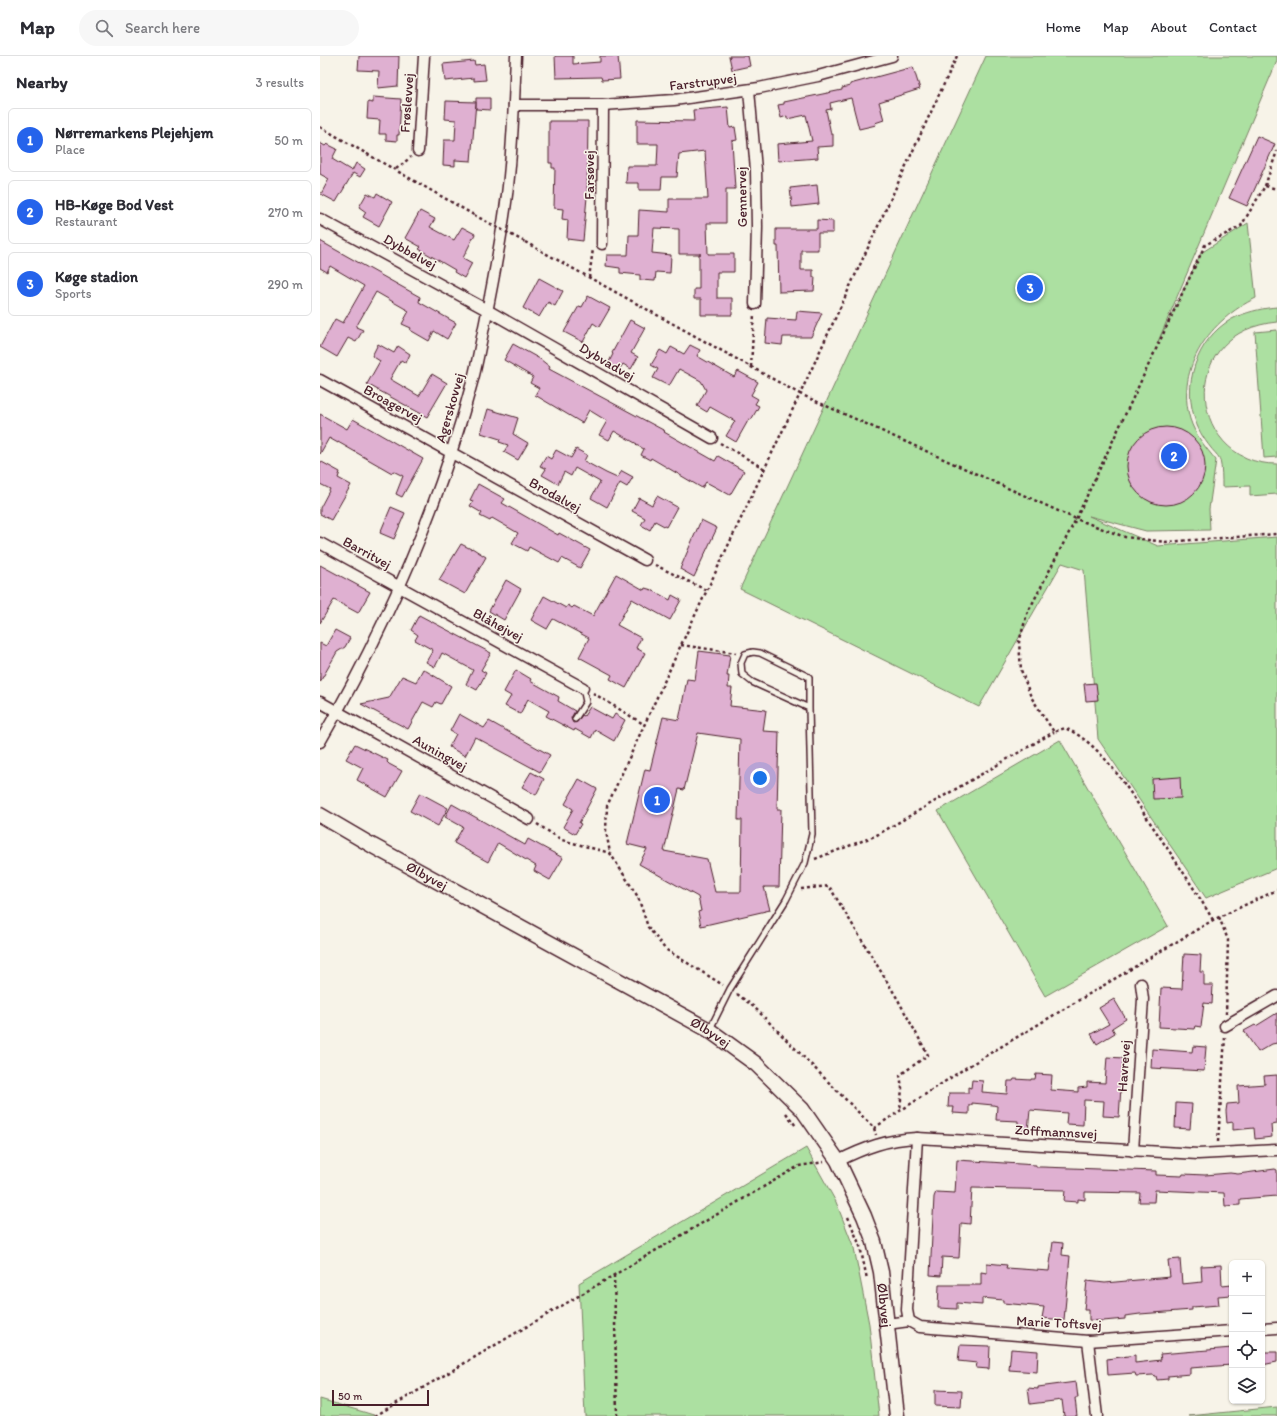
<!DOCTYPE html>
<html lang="en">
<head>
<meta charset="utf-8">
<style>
  body { margin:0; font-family:Itim,sans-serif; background:#f7f7f7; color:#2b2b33 }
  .controls { position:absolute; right:12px; bottom:12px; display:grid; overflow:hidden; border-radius:6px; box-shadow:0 1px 3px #0004 }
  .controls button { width:36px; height:36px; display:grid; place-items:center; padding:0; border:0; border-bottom:1px solid #e1e1e2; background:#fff; color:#2b2b33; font:20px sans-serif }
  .scale { position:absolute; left:12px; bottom:10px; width:97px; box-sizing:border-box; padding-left:4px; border:2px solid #4a1f2b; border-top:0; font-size:11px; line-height:14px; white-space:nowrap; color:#4a1f2b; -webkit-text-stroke:3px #f7f3e8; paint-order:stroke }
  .you { position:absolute; left:440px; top:722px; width:14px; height:14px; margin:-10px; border:3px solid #fff; border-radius:50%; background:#1a73e8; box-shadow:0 0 0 6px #1a73e833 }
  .badge { display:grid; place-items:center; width:26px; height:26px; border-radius:50%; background:#2563eb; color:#fff; font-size:13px; font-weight:700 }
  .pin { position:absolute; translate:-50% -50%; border:2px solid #fff; box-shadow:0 1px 4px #0006 }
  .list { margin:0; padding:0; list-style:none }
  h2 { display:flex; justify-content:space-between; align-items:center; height:52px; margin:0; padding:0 16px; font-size:17px }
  h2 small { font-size:13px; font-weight:400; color:#7c7c81 }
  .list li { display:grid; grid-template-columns:26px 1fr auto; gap:12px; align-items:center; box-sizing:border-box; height:64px; margin:0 8px 8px; padding:0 8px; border:1px solid #e1e1e2; border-radius:6px }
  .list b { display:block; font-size:15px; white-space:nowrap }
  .list p { margin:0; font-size:13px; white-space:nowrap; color:#7c7c81 }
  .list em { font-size:13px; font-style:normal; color:#7c7c81 }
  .icon { flex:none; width:22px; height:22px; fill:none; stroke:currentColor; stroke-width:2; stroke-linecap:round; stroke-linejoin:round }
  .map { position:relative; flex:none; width:957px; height:1360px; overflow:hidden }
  header { display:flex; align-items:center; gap:24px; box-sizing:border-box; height:56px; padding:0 20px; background:#fff; border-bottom:1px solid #e1e1e2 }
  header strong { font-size:19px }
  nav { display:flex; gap:22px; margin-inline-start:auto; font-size:14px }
  .search { width:280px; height:36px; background:#f7f7f7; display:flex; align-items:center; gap:10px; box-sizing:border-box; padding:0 14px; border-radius:22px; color:#7c7c81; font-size:15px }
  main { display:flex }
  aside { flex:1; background:#fff }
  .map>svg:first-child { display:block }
  .green { fill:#ace0a1; stroke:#7b8066 }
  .building { fill:#dfb0d1; stroke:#4a1f2b; fill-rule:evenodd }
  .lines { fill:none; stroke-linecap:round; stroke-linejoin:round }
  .lane-casing { stroke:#4a1f2b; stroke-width:8 }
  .street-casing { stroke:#4a1f2b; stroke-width:13 }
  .secondary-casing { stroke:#4a1f2b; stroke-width:17 }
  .path { stroke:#4a1f2b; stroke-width:2.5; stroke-dasharray:3 3; stroke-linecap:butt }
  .lane { stroke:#f7f3e8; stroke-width:5 }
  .street { stroke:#f7f3e8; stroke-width:10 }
  .secondary { stroke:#f7f3e8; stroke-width:14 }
  .path-bridge { stroke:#4a1f2b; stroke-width:2.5; stroke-dasharray:3 3; stroke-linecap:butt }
  .labels { text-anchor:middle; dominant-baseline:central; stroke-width:3; stroke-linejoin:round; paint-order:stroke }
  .street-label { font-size:14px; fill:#4a1f2b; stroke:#f7f3e8 }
</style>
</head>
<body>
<header>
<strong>Map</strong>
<div class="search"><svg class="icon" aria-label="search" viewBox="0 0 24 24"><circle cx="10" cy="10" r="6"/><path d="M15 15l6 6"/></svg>Search here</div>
<nav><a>Home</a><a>Map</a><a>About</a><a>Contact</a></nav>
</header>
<main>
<aside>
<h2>Nearby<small>3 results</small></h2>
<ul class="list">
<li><span class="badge">1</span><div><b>Nørremarkens Plejehjem</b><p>Place</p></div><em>50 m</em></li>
<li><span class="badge">2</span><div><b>HB-Køge Bod Vest</b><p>Restaurant</p></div><em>270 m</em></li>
<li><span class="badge">3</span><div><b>Køge stadion</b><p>Sports</p></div><em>290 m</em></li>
</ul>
</aside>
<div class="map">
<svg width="957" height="1360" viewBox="0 0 957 1360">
  <rect width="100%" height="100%" fill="#f7f3e8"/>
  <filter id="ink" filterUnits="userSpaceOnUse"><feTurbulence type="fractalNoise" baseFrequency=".025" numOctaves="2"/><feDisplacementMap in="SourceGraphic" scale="8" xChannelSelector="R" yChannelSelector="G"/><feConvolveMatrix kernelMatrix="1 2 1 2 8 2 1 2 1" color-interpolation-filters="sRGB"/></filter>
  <g filter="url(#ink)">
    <g class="green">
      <path d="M666,0h291v5l-120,283 44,-91 47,-30 8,75c-45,21 -81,69 -66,121 5,16 16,29 26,41l-7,49 1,21 -64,1 -57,-15 69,30 119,-9v331l-71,30 -108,-159 -14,-169 -22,-7 -83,144 -239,-118z"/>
      <path d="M957,251v15c-104,10 -87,143 0,142v30l-27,2v-10l-28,1c0,-8 0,-19 -2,-27 -1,-4 -6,-8 -9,-12 -8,-10 -14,-20 -17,-32 -12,-38 7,-84 44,-100 13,-5 26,-8 39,-9z"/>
      <polygon points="957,274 957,401 944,402 935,276"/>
      <polygon points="740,684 848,870 725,940 618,755"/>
      <polygon points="486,1092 516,1146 534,1192 549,1268 559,1360 265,1360 259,1227"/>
      <polygon points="0,1343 57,1360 0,1360"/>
      <polygon points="957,1351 957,1360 869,1360"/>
    </g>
    <g class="building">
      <polygon points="39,0 79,0 78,30 58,32 59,15 38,14"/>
      <polygon points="235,0 253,0 253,8 280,6 280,0 298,0 300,23 282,24 281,21 236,22"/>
      <polygon points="409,0 428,0 430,10 412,14"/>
      <polygon points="154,5 155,9 164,8 166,24 154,25 154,22 125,25 123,8"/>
      <polygon points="593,11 600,33 559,46 564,64 555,67 556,69 539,73 531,42 510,47 511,53 506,54 511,78 513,78 513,90 497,91 498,102 458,105 457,88 492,85 486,59 467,63 467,60 461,62 458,49 464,48 464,46 522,34 522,32 530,30 530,28"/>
      <polygon points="53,41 81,43 79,79 77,79 77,85 66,84 66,78 59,78 60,64 47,63 48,46 53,47"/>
      <polygon points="156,42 170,42 170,54 156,53"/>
      <polygon points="126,45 156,46 151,105 135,104 135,110 123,109 124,84 135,84 136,64 125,63"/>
      <polygon points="408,51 410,72 415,71 417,84 412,85 415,133 406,133 406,167 387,167 388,198 414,198 414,216 397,216 397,242 412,242 412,259 381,259 381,243 374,243 374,233 379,233 379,198 381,198 359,198 359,173 334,172 332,197 351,199 350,217 336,216 335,225 320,224 320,219 300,217 300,212 286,210 287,199 308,199 309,179 318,179 319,154 349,156 349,143 388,143 385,95 359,98 357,121 342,121 341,134 319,134 319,127 306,127 307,110 337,110 338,88 317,88 317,64 374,65 373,54"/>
      <polygon points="229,65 268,65 267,141 263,185 247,183 248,164 242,163 243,153 234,152 235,112 232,112 232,107 229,107"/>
      <polygon points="937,80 955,88 927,150 909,142"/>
      <polygon points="0,87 5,90 7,88 17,93 12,103 32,115 36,107 45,113 40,121 33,117 16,146 1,138 9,123 0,118"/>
      <polygon points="497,129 499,148 472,151 470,132"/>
      <polygon points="47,137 55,141 57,137 72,146 59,170 43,161 46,156 39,151"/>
      <polygon points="100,155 115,163 110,171 134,184 142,171 155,178 143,202 152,207 144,222 134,216 135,214 99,193 101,191 85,182"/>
      <polygon points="497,164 513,165 513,177 498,177 498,194 481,194 481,214 493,214 493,221 495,221 494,235 459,236 458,190 456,190 456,173 497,173"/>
      <polygon points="0,185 100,241 99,246 136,267 127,283 114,275 109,285 90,274 91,272 82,268 89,255 56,236 36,271 43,274 36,286 28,282 17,301 0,291 15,263 23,267 44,230 10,210 7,216 0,212"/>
      <polygon points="219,222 243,235 235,250 228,246 219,261 203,252"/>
      <polygon points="268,240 290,252 279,271 273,267 263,286 244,276 259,250 262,251"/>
      <polygon points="477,255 502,257 491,281 463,281 462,289 445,287 447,262 476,264"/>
      <polygon points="310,264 325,272 311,297 318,301 311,313 303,308 299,314 288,308 293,298 292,297"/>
      <polygon points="58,288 74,297 78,290 90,298 86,307 81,304 70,323 99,340 112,318 127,327 107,361 47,328 60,305 52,300"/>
      <polygon points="193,288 220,303 230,311 229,313 345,375 344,376 395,405 398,400 424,415 410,439 386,426 382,432 331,402 330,404 321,399 324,393 316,389 317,388 294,375 289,384 279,379 287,365 269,354 262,367 215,339 219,332 210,327 213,321 184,304"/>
      <polygon points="370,289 380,294 377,300 414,321 418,315 438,326 431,339 438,343 435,348 439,350 431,364 429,363 416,386 406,380 415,365 390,351 387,356 377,350 386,334 381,325 359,313 349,330 333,322 338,313 331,309 340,294 347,298 351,291 364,298"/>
      <polygon points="168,353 198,362 193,378 208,387 198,404 184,396 188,389 179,386 180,383 161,377"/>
      <polygon points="0,358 27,373 33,363 103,403 82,441 76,438 83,420 73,415 72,417 18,386 18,387 9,382 0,398"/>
      <circle cx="846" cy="410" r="39"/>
      <polygon points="256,393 267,399 264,405 286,417 297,422 302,415 313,421 307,431 300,427 287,451 271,442 280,426 255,412 251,420 244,416 238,428 222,419 226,413 220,410 226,400 231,403 236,394 251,402"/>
      <polygon points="0,405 20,416 18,422 31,429 11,464 0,458 0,452 10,433 0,428"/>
      <polygon points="158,428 185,443 182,447 238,479 239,477 270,494 260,512 242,502 239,507 209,491 207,495 192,487 198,477 172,462 170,465 160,460 162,457 150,450 153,445 150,444"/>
      <polygon points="337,440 357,451 346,471 335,465 330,474 321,469 325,462 312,455 319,442 332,449"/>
      <polygon points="71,451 85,457 74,483 60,477"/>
      <polygon points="381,464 397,472 374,521 360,513"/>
      <polygon points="141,488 151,493 152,492 166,501 145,538 119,524"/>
      <polygon points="0,509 50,536 38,557 14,544 0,567"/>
      <polygon points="296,518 324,534 325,532 332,534 350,544 352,539 361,544 350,564 312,543 297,569 321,582 316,592 325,597 306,632 290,623 292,619 259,601 269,582 233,563 227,573 211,564 224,540 246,552 248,549 252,552 254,550 273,560"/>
      <polygon points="186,524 201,533 184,564 169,555"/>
      <polygon points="99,559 171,597 161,614 166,617 157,634 146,628 153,614 122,597 115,611 106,606 113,594 95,584 98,579 91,574"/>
      <polygon points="15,574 30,582 25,591 17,596 0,626 0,587 6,590"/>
      <path d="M379,595l31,4 -3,21h2l-1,12h4l-2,18 36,4 -3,21 16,1 -2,77h4l-2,78h-15l6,23 -69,16 -3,-14 3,-1 -3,-14 -59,-33 8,-15 -20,-5 18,-75 5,1 13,-53 16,3 8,-41 8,1zM378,677l42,6 -2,81h4l-1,72h-26l-8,-33 -43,-8 15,-62 5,1z"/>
      <polygon points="103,613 131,630 121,648 116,646 113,651 103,646 88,673 41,648 69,642 82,620 96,626"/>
      <polygon points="196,614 211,623 210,625 239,641 238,645 255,655 251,662 253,667 257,666 262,659 264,660 270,651 292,663 295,658 305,664 294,685 275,674 271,682 255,673 254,675 226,660 229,655 208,643 200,658 185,650 191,640 184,636"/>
      <polygon points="776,627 778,644 766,645 764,628"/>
      <polygon points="139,658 164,672 169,665 230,699 220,716 155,681 145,700 129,691 136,678 130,675"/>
      <polygon points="35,688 68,704 67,706 69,708 82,715 67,741 37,724 43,712 26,703"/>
      <polygon points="211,716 224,723 216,739 202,731"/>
      <polygon points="860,721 861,742 833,743 832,723"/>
      <polygon points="259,723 277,733 259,767 261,768 255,778 243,771 253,753 245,748"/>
      <polygon points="100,737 128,752 118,770 90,755"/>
      <polygon points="132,748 205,789 208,783 243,802 230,824 214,815 216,810 178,787 168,806 134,787 143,771 125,761"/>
      <polygon points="864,898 881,899 880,916 884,916 884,929 893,929 892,948 884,947 881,971 875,970 874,973 839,971 841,932 862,933"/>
      <polygon points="794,943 806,963 792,972 795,977 777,988 771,978 789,968 779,952"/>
      <polygon points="957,957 957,987 952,988 938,996 924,975 935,969 936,970"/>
      <polygon points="873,990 886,991 884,1015 831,1012 832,993 872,996"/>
      <polygon points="787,1001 803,1002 799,1061 783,1060 784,1045 764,1044 763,1069 746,1068 747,1057 710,1054 708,1075 698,1075 698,1065 676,1064 677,1050 673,1049 652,1047 652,1049 649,1049 649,1058 633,1057 634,1051 628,1051 629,1037 648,1037 648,1031 651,1032 652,1024 663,1025 662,1036 687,1038 688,1025 693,1025 694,1023 711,1024 711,1023 715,1023 716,1018 732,1019 731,1034 758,1036 758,1032 767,1031 767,1026 785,1027"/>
      <polygon points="957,1019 957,1068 951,1069 952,1081 935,1083 934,1072 913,1074 913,1066 907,1067 906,1055 907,1048 919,1047 918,1030 945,1028 944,1020"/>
      <polygon points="856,1047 872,1048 870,1073 855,1072"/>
      <polygon points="637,1104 716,1109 716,1111 722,1111 836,1115 836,1119 862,1120 863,1118 885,1119 910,1117 918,1118 955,1113 957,1114 957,1140 920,1143 920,1149 905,1150 904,1137 835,1134 834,1146 819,1146 820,1137 765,1136 765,1144 758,1143 758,1146 744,1145 745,1134 652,1132 650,1168 641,1167 639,1202 622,1201 621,1220 610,1219 614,1141 616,1136 635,1137"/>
      <polygon points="733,1186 743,1187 742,1199 750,1200 744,1264 722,1262 724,1251 683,1247 683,1244 662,1242 662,1249 637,1247 637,1253 618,1252 619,1229 661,1229 661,1216 667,1217 667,1207 687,1209 686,1212 729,1215"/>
      <polygon points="860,1203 862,1228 882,1226 881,1210 901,1209 902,1230 912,1229 912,1239 898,1240 899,1249 872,1251 872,1254 820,1258 805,1260 805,1263 783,1265 769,1264 769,1254 764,1254 767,1225 785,1227 850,1221 848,1204"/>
      <polygon points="640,1289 670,1290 669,1313 656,1312 657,1307 638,1305"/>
      <polygon points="912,1292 912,1309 870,1312 870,1318 848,1320 848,1323 837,1324 836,1320 833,1319 816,1320 815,1317 788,1319 787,1303 815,1299 815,1307 841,1304 840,1298"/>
      <polygon points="691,1293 718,1295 717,1316 689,1314"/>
      <polygon points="942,1296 957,1296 957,1306 942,1309"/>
      <polygon points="756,1326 758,1342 755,1342 757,1360 744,1360 742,1344 710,1348 708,1332 718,1333 718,1331"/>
      <polygon points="615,1334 642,1335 641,1351 615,1350"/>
    </g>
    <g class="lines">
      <defs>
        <g id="lane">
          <polyline points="255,663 266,646 263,632"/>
          <polyline points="390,973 410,933 466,844 485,807 492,778 489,652 432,626 422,618 421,607 425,598 433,596 440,597 489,621 489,652"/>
        </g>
        <g id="street">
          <polyline points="429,34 436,114 437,171 435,248"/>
          <polyline points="194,49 283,49 354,44 439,32 498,20 572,0"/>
          <polyline points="98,95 104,0"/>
          <polyline points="0,163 167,254 392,382"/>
          <polyline points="282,188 283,49"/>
          <polyline points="0,324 325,504"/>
          <polyline points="0,487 263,632"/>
          <polyline points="0,646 209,763"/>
          <path d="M0,686c66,-114 119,-235 153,-363 5,-19 8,-38 12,-57 9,-45 18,-90 23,-136 5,-43 6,-87 8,-130"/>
          <polyline points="905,970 957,940"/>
          <polyline points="813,1095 823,943 821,928"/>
          <path d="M518,1105c26,-13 50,-22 79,-23l281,16 79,-4"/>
          <polyline points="589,1265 587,1254 597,1082"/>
          <polyline points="567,1268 589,1265 600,1271 768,1285 912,1275"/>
          <polyline points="942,1273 957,1272"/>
          <polyline points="768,1285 777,1360"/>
        </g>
        <g id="secondary">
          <path id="s1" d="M0,759l53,31 336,184 47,34 46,45 36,52 26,55 10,26 7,30 16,144"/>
        </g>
      </defs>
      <use href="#lane" class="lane-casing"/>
      <use href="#street" class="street-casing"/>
      <use href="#secondary" class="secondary-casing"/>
      <g class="path">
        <polyline points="637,0 480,338 756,463 805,481 845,486 957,478"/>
        <polyline points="0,71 154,159"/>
        <polyline points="76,113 91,101"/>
        <polyline points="945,130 957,95"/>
        <polyline points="205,186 480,338 361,589 287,750 286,775 290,797 318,841 328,871 345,893 403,929"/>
        <polyline points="269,222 273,193"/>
        <polyline points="431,311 434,258"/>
        <polyline points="400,387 445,413"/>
        <polyline points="335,509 388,535"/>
        <polyline points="361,589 416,597"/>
        <polyline points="273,637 325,669"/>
        <polyline points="217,768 242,784 290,797"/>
        <polyline points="495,803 555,780 734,676"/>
        <polyline points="481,833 509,830 577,942 608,999 580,1019 582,1032 580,1054"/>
        <polyline points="899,861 908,884 906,958"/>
        <path d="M893,864c-20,-34 -42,-66 -64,-99 -22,-33 -47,-77 -84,-93l-11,4 -23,-35 -10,-27 -2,-28 8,-28 49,-95 129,-274 36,-19 24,-40 12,3"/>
        <polyline points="417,938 434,951 554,1072 556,1079"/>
        <polyline points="466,1057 476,1070"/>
        <polyline points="554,1072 647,1011 893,864 957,834"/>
        <polyline points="898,1086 905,981"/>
        <polyline points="528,1161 540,1190 547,1223"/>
        <polyline points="294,1219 297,1360"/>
        <polyline points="55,1360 479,1110 504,1106"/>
      </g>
      <use href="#lane" class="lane"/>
      <use href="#street" class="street"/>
      <use href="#secondary" class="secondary"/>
      <polyline class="path-bridge" points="154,159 205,186"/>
    </g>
  </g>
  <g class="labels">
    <g class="street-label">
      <text transform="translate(383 26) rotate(-7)">Farstrupvej</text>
      <text transform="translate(87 47) rotate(-86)">Frøslevvej</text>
      <text transform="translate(269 119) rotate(-90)">Farsøvej</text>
      <text transform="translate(422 141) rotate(-91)">Gennervej</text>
      <text transform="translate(90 196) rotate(29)">Dybbølvej</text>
      <text transform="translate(287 306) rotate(30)">Dybvadvej</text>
      <text transform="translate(73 348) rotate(29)">Broagervej</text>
      <text transform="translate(130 352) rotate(-74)">Agerskovvej</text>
      <text transform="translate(235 439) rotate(29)">Brodalvej</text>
      <text transform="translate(47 497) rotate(29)">Barritvej</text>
      <text transform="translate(178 569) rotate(29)">Blåhøjvej</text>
      <text transform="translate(120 697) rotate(29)">Auningvej</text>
      <text stroke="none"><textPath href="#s1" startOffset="123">Ølbyvej</textPath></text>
      <text stroke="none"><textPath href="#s1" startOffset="447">Ølbyvej</textPath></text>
      <text transform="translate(804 1010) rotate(-86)">Havrevej</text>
      <text transform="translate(736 1076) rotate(3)">Zoffmannsvej</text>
      <text stroke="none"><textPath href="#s1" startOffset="783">Ølbyvej</textPath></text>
      <text transform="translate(739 1267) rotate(3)">Marie Toftsvej</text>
    </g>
  </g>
</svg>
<div class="controls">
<button>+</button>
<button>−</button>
<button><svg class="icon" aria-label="locate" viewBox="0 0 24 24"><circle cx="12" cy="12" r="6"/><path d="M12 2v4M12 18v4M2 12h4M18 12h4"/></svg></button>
<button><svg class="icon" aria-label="layers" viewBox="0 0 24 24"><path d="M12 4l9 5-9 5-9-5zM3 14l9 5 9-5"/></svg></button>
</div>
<div class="scale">50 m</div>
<div class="you"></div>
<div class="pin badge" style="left:337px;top:744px">1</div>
<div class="pin badge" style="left:854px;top:400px">2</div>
<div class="pin badge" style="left:710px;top:232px">3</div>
</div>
</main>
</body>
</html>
